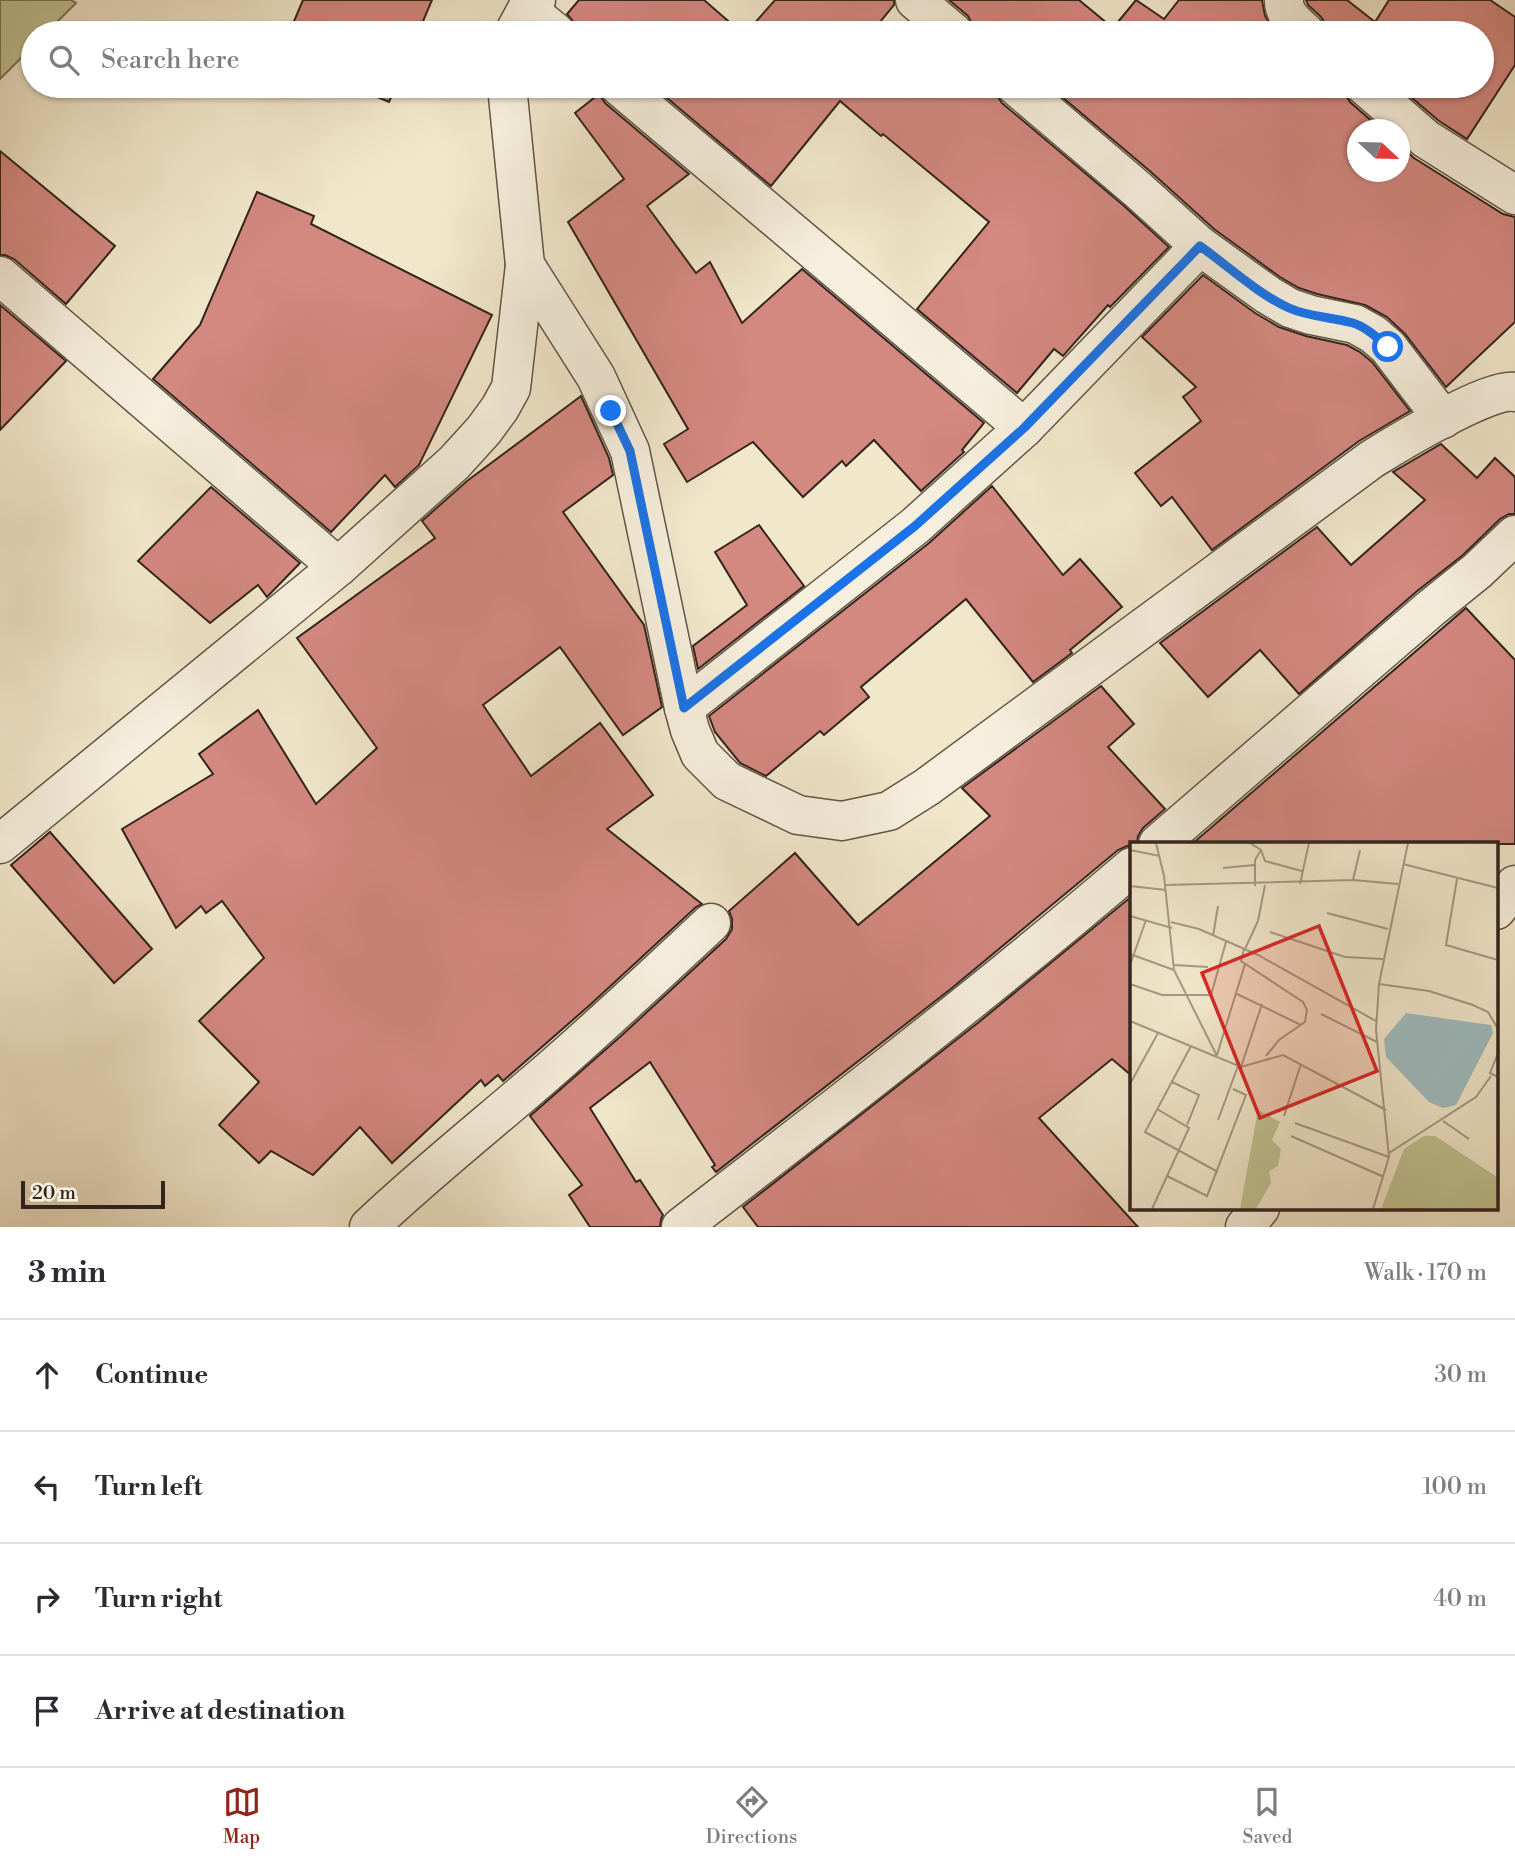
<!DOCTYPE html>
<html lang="en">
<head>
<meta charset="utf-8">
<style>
  body { margin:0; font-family:"Libre Bodoni",serif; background:#f2f2f3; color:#2b2b33 }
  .compass { position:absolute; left:1347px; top:119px; width:63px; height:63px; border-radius:50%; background:#fff; box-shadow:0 2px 5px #0004; rotate:112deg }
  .scale { position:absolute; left:21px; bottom:18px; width:144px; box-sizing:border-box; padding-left:7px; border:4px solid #33241d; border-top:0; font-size:19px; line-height:24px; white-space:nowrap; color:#33241d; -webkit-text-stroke:5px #f6efdd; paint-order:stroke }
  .stop { position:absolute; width:21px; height:21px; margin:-16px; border:5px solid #1a73e8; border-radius:50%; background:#fff }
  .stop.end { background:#1a73e8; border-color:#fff; box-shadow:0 2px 7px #0008 }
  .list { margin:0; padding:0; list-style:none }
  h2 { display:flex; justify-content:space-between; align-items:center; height:91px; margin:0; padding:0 28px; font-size:30px }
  h2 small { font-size:23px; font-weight:400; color:#7c7c81 }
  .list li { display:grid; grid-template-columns:46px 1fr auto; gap:21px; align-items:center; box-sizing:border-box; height:112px; padding:0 28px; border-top:2px solid #e1e1e2 }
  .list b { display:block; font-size:26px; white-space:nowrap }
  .list em { font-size:23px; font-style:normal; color:#7c7c81 }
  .icon { flex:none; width:38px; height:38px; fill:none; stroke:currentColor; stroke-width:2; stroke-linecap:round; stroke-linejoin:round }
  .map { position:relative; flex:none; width:1515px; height:1227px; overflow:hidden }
  .search { position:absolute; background:#fff; box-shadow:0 2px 5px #0004; left:21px; right:21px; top:21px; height:77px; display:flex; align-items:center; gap:18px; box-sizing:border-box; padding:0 24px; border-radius:38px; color:#7c7c81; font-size:26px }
  .sheet { height:539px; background:#fff }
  nav { display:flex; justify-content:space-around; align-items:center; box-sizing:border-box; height:98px; border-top:2px solid #e1e1e2; background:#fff; font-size:19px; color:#7c7c81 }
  nav a { display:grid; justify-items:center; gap:4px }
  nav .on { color:#8f2418 }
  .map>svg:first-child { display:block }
  .green { fill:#c1c393; stroke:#7a7458; stroke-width:2 }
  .building { fill:#d38880; stroke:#33241d; stroke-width:2 }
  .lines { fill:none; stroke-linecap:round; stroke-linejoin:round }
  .minor-casing { stroke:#625548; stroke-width:41 }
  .minor { stroke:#f6efdd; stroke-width:38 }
  .route { stroke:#1a73e8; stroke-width:9 }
  .inset-road { fill:none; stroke:#a59985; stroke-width:2 }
  .view { fill:#d62828; fill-opacity:0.15; stroke:#d62828; stroke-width:3.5 }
  .inset-edge { fill:none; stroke:#33241d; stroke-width:3.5 }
</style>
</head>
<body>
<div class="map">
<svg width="1515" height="1227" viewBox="0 0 1515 1227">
  <rect width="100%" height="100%" fill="#f1e7cb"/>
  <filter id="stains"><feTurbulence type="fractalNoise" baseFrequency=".00286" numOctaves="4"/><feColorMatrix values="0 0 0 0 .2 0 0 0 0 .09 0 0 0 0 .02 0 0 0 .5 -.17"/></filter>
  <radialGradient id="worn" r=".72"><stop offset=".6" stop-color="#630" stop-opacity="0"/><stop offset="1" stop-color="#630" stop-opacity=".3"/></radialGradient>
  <polygon class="green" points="0,0 71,0 76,3 46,33 33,33 33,46 0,79"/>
  <g class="building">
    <polygon points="303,0 432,0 418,33 289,33"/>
    <polygon points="579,0 704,0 742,33 577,33 576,25 567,14"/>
    <polygon points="775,0 894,0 894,5 871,33 746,33"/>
    <polygon points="949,0 1079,0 1113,28 1136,0 1164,19 1179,0 1262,0 1265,16 1275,33 981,33 975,29 968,16"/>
    <polygon points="1306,0 1347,0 1375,22 1389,0 1490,0 1515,17 1515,65 1467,139 1439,121 1398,86 1482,86 1482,33 1327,33 1326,25 1321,17 1308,5"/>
    <polygon points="351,86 396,86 389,102"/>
    <polygon points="653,86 995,86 996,94 1002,103 1123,205 1169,247 1110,307 1108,305 1063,356 1054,349 1017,393 917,309 989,222 883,134 881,136 840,101 771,186"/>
    <polygon points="1049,86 1344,86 1345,94 1350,102 1382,130 1357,130 1357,172 1399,172 1399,145 1414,158 1503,214 1515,217 1515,322 1446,387 1405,334 1387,317 1365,305 1317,294 1299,288 1280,277 1214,229 1151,172"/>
    <polygon points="599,94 605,103 689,174 647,206 696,273 710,262 742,323 802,269 984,423 962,450 964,452 921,491 874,440 846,466 842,461 803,497 753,442 687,482 664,444 688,429 568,222 624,179 575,113"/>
    <polygon points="0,151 115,246 66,304 14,259 5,255 0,255"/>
    <polygon points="257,192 314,216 311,224 492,315 419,465 395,487 385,475 331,532 153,379 200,325"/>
    <polygon points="1203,275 1255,313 1279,327 1306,336 1347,345 1360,352 1372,362 1410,411 1359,441 1212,550 1172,497 1161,506 1135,473 1201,421 1183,397 1196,387 1142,337"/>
    <polygon points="0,305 66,361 0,430"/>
    <polygon points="581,396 609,458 613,475 563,512 644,625 662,707 623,735 560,647 483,705 531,776 600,723 653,795 607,829 702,904 696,907 591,1004 503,1081 498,1075 485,1086 481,1080 392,1163 360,1127 313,1175 271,1151 259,1163 219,1125 259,1082 199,1021 264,958 222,901 206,913 201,906 176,928 122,829 213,774 199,754 258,710 316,804 377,748 297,638 435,538 422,521 467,481"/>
    <polygon points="1441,444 1477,478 1495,458 1515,477 1515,514 1509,514 1500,519 1463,555 1416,592 1299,694 1260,650 1208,697 1160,643 1317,527 1351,565 1425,500 1393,472"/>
    <polygon points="992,486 1063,575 1080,559 1122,607 1070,650 1072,653 1033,682 966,599 861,687 869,697 824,735 820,731 766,776 740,763 715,732 709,716 929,543"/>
    <polygon points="211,487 300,563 267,597 258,585 210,623 138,561"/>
    <polygon points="759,525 804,586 698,669 693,646 747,605 715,552"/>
    <polygon points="1466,608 1515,660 1515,844 1192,844"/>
    <polygon points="1101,686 1134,724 1108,747 1165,809 1143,828 1138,836 1137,844 1132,844 1132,846 1127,846 1118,850 952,988 716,1172 712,1167 715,1165 650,1062 590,1108 636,1182 640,1180 663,1215 661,1219 660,1227 590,1227 569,1195 582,1185 530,1116 621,1036 726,939 732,929 732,919 729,911 795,853 858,925 990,816 962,788"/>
    <polygon points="50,832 152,949 114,983 11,865"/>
    <polygon points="1132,896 1132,1076 1112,1059 1039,1118 1138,1227 758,1227 743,1207 979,1022"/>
  </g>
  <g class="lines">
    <defs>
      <g id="minor">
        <polyline points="915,0 954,33"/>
        <path d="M1284,0c-1,14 12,24 22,33"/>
        <polyline points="527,9 556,33"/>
        <polyline points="514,33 527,9 536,0"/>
        <polyline points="619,86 1024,428"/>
        <polyline points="1016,86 1137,189 1200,246 1268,295 1290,308 1311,315 1355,324 1373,334 1388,347 1443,419"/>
        <polyline points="1365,86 1426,139 1515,195"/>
        <path d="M525,265l71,112 34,74 54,257 6,22 10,24 27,27 71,34 44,6 47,-10 38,-24 445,-328c24,-15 120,-73 143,-67"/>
        <polyline points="0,276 338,567"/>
        <polyline points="684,708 915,526 1024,428 1200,246"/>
        <polyline points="0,844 338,567 454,463 484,430 500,408 511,388 525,265 507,86"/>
        <polyline points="1158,844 1430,609 1477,571 1515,535"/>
        <polyline points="1496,910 1515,885"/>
        <path d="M369,1227c56,-53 115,-100 173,-150 58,-50 113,-102 169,-154"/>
        <path d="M681,1227c152,-117 305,-235 451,-360"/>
        <polyline points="1245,1227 1260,1208"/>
      </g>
    </defs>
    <use href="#minor" class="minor-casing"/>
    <use href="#minor" class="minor"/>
  </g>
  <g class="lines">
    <path class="route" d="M611,411l19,40 54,257 231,-182 109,-98 176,-182c28,20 58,48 89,62 20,9 43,9 64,15 13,4 25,15 35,24"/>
  </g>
  <g transform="translate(1130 842)">
    <rect width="368" height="368" fill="#f1e7cb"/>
    <path d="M128,268l22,12 -8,18 9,9 -3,17 -9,5 2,12 -15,26h-16zM294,294h11l62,41v32h-116l23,-60z" fill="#c1c393"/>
    <path d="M276,171l85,12 2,8 -37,72 -13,3 -14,-6 -43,-45 -2,-18z" fill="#9fbdc1"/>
    <path class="inset-road" d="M26,1l8,33 10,94 43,86M120,1l11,7 4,11 37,10M0,8l30,6M273,22l95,24M93,26l31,-3M327,37l-11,66 52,15M223,38l7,-30M170,42l9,-41M35,43l188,-5 45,4M0,44l36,4M125,44v-26l6,-10M197,71l61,16M0,74l42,12M41,80l28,7 59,26 118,66M140,90l75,25 38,2M83,94l5,-30M114,107l-3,12 62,41 4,8 -2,12 -26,18 -13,16M115,107l13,-28 7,-36M0,112l44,16M0,123l16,-45M44,123l34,2M0,142l32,11h49l15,-53M249,142l50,7 44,14 15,7 10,17M107,152l64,31M191,172l56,28M0,179l111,46 42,-12 103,55M61,204l-46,86 73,40M368,211l-8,20 8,4M87,213l28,-91M111,225l21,-63M42,240l27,13 -12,30M0,242l28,-51M154,274l17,-52M88,278l20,-54M313,279l26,18M165,281l94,34M161,294l93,41M259,311l87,-56 15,-21M37,334l40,20 39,-101 -13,-6M22,367l37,-81 -32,-19M243,367l16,-52 -13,-127 3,-46 29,-141"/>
    <path class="view" d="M189,84l58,145 -117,47 -58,-145z"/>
    <rect width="368" height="368" class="inset-edge"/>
  </g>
  <rect width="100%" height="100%" filter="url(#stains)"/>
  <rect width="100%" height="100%" fill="url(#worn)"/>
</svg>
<svg class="compass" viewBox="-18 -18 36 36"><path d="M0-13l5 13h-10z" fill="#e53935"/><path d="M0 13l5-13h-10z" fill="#7c7c81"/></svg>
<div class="scale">20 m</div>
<div class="stop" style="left:1388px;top:347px"></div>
<div class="stop end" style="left:611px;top:411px"></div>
<div class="search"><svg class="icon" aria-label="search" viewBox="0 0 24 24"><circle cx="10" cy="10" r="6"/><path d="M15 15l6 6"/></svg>Search here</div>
</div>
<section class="sheet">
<h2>3 min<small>Walk · 170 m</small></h2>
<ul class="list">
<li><svg class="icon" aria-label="ahead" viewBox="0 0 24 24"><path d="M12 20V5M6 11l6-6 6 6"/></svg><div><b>Continue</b></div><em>30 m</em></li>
<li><svg class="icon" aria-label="left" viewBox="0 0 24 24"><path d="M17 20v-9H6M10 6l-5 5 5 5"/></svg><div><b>Turn left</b></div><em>100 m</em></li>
<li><svg class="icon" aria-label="right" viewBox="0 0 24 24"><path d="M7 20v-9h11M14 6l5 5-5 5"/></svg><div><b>Turn right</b></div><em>40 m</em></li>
<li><svg class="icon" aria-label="arrive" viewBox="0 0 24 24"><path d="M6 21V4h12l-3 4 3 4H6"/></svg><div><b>Arrive at destination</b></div></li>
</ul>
</section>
<nav>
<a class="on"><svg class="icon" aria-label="map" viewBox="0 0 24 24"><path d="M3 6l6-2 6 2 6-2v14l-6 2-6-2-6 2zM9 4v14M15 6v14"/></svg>Map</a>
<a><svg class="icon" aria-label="directions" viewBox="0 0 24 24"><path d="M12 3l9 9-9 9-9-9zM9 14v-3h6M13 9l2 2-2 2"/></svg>Directions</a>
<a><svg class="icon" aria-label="saved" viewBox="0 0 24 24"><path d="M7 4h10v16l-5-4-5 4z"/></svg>Saved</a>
</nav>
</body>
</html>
